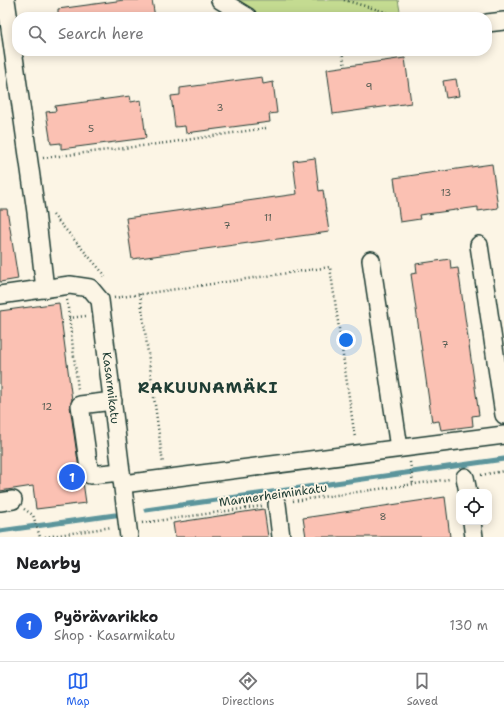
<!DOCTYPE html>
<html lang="en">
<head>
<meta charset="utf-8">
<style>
  body { margin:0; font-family:"Shantell Sans",sans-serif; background:#f6f6f6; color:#202124 }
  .controls { position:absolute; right:12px; bottom:12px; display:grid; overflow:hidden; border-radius:8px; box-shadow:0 2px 10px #0003 }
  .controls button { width:36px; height:36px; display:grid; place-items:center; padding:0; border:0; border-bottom:1px solid #e0e0e0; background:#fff; color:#202124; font:20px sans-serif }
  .you { position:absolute; left:346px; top:340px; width:14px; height:14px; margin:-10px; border:3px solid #fff; border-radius:50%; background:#1a73e8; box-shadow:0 0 0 6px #1a73e833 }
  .badge { display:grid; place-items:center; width:26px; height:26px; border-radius:50%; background:#2563eb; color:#fff; font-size:13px; font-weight:700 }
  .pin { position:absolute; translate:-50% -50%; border:2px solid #fff; box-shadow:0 1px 4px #0006 }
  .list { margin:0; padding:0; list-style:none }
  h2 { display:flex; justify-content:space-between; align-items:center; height:52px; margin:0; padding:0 16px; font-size:17px }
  h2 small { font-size:13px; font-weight:400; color:#757577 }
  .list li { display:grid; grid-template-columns:26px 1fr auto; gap:12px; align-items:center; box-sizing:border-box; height:72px; padding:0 16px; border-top:1px solid #e0e0e0 }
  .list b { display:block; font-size:15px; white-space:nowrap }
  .list p { margin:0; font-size:13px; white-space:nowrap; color:#757577 }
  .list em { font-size:13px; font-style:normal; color:#757577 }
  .icon { flex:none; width:22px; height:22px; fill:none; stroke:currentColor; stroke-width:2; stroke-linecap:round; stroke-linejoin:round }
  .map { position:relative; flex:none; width:504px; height:537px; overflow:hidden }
  .search { position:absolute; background:#fff; box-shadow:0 2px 10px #0003; left:12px; right:12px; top:12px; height:44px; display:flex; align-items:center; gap:10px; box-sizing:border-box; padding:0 14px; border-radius:16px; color:#757577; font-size:15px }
  .sheet { height:124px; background:#fff }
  nav { display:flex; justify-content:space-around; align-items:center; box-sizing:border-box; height:56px; border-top:1px solid #e0e0e0; background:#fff; font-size:11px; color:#757577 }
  nav a { display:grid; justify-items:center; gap:2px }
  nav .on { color:#2563eb }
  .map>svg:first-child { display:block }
  .green { fill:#c4db91; stroke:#728c62 }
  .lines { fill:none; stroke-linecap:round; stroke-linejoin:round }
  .stream { stroke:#5b959c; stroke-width:5 }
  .building { fill:#fbc1b3; stroke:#1f3d34 }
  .minor-casing { stroke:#1f3d34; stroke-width:20 }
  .path { stroke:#1f3d34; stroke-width:2.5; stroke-dasharray:1 3; stroke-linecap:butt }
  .minor { stroke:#fcf5e5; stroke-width:17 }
  .labels { text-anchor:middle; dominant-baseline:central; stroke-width:4; stroke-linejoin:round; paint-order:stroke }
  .number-label { font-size:10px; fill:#565e54 }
  .street-label { font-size:12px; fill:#1f3d34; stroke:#fcf5e5 }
  .district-label { font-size:16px; font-weight:bold; letter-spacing:1px; fill:#1f3d34; stroke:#fcf5e5 }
</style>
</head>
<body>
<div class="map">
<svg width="504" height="537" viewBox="0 0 504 537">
  <rect width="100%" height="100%" fill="#fcf5e5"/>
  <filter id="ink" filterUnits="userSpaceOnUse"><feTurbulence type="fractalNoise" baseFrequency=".025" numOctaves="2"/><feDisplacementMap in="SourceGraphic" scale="8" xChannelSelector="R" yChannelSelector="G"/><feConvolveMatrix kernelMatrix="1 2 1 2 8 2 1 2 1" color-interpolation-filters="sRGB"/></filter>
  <g filter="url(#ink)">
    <polygon class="green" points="236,0 398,0 401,17 263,17"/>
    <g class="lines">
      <g class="stream">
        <polyline points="146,510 504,459"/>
        <polyline points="0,531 115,515"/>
      </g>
    </g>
    <g class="building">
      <polygon points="124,0 152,0 155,17 58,17 58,9"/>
      <polygon points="405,58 411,103 333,114 327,69"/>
      <polygon points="262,77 263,84 273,82 277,113 269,114 270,122 186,133 185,126 175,127 171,96 180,95 180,88"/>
      <polygon points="456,79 459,96 446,98 443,81"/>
      <polygon points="130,96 131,102 141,100 146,138 61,149 61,143 51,144 46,112 56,111 55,106"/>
      <polygon points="315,158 319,191 323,190 329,232 132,259 126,218 297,194 293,161"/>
      <polygon points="492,164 498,208 478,211 478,207 419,215 420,219 400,222 394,178"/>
      <polygon points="0,209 7,209 18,279 0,282"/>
      <polygon points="450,259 451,269 458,268 479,415 472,416 473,426 441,430 439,421 432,422 411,274 417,273 416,264"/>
      <polygon points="59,303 72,400 70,406 80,476 83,482 86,503 36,509 33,486 0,491 0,311"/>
      <polygon points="445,497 450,537 306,537 303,518"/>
      <polygon points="264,509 268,537 175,537 173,523"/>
    </g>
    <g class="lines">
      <defs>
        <g id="minor">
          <polyline points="6,0 36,212 45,289"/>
          <polyline points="220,0 248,17"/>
          <polyline points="487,23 504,21"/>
          <polyline points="479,245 504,415"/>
          <polyline points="371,260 399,448"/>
          <polyline points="0,295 70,285 90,288 100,300 129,537"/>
          <polyline points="113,401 80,405 90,475 121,472"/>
          <polyline points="465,477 468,492"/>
          <polyline points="123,484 504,435"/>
          <polyline points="0,502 13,500"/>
          <polyline points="277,504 281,537"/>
          <polyline points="472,522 474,537"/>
        </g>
      </defs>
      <use href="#minor" class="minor-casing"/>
      <g class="path">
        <polyline points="344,0 403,17"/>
        <polyline points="342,51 345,67"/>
        <polyline points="43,158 166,143 266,128"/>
        <polyline points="53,215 103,273 105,279"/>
        <polyline points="140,294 163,464"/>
        <polyline points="114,298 330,267 355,438"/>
        <polyline points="67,300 78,389"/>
        <polyline points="69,318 86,316"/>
        <polyline points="410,462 413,484"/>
        <polyline points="481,475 504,471"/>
        <polyline points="293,501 450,479"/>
        <polyline points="24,509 33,515 40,537"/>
        <polyline points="142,523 262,506"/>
        <polyline points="45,537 112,527"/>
      </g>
      <use href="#minor" class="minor"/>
    </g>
  </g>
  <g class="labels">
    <g class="number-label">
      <text x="369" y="86">9</text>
      <text x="220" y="107">3</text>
      <text x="91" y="128">5</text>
      <text x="446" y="192">13</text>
      <text x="268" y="217">11</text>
      <text x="227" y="225">7</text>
      <text x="445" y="344">7</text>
      <text x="47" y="406">12</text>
      <text x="383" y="516">8</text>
    </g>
    <g class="street-label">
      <text transform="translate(111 388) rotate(83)">Kasarmikatu</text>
      <text transform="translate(273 495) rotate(-8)">Mannerheiminkatu</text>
    </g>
    <g class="district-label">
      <text x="208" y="387">RAKUUNAMÄKI</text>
    </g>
  </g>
</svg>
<div class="controls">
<button><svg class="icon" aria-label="locate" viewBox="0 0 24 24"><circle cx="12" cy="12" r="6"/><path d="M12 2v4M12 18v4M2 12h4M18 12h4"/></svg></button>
</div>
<div class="you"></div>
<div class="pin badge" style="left:72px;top:477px">1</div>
<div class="search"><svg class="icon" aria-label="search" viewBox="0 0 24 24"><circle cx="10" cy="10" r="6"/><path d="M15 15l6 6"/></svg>Search here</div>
</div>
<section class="sheet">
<h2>Nearby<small></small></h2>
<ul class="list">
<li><span class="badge">1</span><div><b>Pyörävarikko</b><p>Shop · Kasarmikatu</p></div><em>130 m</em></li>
</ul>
</section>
<nav>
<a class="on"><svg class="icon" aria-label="map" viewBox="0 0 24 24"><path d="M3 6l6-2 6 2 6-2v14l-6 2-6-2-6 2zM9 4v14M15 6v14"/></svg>Map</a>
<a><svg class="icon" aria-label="directions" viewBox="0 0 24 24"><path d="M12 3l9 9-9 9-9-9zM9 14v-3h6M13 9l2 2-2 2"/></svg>Directions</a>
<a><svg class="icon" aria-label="saved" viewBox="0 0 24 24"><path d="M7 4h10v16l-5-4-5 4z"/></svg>Saved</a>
</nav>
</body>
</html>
